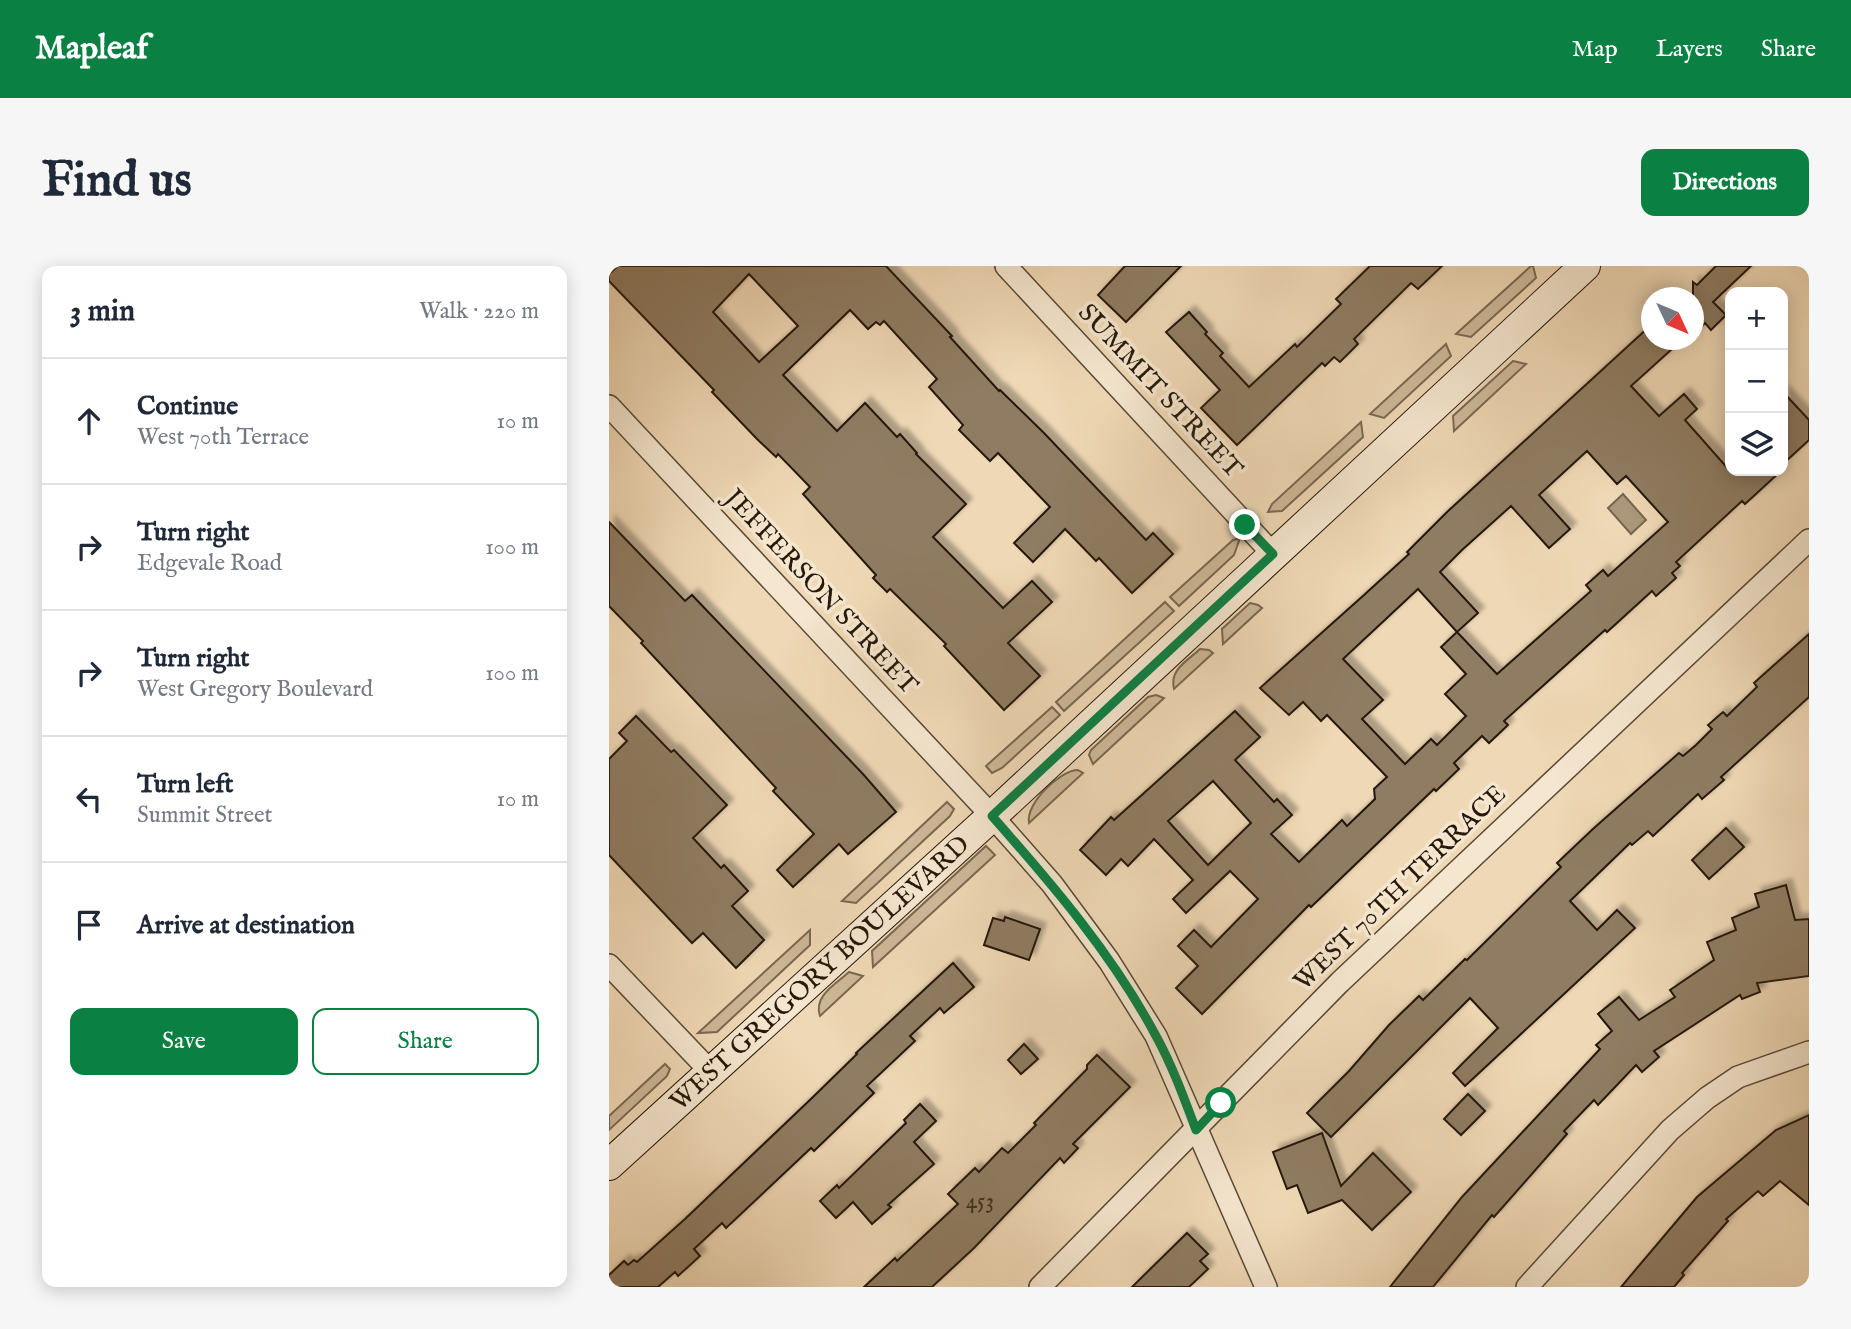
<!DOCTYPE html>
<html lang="en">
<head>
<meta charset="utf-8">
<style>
  body { margin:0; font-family:"IM FELL English",serif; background:#f6f6f7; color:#1f2937 }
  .controls { position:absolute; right:21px; top:21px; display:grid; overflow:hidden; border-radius:14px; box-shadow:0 4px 18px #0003 }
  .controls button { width:63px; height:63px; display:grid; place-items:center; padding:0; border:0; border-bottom:2px solid #e0e1e3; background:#fff; color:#1f2937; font:35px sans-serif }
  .compass { position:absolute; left:1032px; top:21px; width:63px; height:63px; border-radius:50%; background:#fff; box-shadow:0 4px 18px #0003; rotate:134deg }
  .stop { position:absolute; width:21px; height:21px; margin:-16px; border:5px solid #0b8043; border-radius:50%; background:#fff }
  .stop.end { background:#0b8043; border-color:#fff; box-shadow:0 2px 7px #0008 }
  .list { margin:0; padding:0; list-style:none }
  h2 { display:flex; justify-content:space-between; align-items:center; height:91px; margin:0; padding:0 28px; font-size:30px }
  h2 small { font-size:23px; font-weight:400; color:#747a83 }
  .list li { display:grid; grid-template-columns:46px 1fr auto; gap:21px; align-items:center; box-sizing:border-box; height:126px; padding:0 28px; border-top:2px solid #e0e1e3 }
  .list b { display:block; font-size:26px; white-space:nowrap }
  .list p { margin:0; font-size:23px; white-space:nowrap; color:#747a83 }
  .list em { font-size:23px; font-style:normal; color:#747a83 }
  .actions { display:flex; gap:14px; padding:21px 28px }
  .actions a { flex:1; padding:16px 0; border:2px solid #0b8043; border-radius:14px; text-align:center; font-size:24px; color:#0b8043 }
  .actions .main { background:#0b8043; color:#fff }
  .icon { flex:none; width:38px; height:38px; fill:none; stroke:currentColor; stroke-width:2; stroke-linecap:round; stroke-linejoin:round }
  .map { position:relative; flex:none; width:1200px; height:1021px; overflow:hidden; border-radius:14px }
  header { display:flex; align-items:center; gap:42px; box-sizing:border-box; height:98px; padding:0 35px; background:#0b8043; color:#fff }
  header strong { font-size:33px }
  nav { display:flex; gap:38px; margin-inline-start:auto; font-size:24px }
  .intro { display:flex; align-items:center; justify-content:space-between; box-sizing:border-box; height:168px; padding:0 42px }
  h1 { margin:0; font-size:49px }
  .button { padding:18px 32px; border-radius:14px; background:#0b8043; color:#fff; font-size:24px; font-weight:700 }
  main { display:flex; gap:42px; padding:0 42px }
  aside { flex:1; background:#fff; border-radius:14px; box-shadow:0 4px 18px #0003 }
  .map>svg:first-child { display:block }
  .green { fill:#cdb898; stroke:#7a6850; stroke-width:2 }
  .water { fill:#ab977b; stroke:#76654d; stroke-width:2 }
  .building { fill:#8f7c62; stroke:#261909; stroke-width:2; fill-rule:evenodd; filter:url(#shadow) }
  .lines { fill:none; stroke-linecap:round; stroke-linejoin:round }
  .street-casing { stroke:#584934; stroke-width:24 }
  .secondary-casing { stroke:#261909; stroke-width:32 }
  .street { stroke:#f5e6cf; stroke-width:21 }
  .secondary { stroke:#f5e6cf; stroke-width:30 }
  .route { stroke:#0b8043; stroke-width:9 }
  .labels { text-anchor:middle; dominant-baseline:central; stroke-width:7; stroke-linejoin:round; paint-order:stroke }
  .number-label { font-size:23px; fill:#40321f }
  .street-label { font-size:26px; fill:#261909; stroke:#f5e6cf }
</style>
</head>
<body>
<header>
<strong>Mapleaf</strong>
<nav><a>Map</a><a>Layers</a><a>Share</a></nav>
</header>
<div class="intro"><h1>Find us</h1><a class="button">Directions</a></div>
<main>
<aside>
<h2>3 min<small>Walk · 220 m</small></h2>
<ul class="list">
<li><svg class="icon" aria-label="ahead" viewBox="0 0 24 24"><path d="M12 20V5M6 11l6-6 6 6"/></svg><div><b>Continue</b><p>West 70th Terrace</p></div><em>10 m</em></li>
<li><svg class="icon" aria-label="right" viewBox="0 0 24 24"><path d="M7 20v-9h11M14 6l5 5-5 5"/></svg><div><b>Turn right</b><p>Edgevale Road</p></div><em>100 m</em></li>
<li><svg class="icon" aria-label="right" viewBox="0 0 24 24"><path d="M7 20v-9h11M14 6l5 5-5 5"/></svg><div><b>Turn right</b><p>West Gregory Boulevard</p></div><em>100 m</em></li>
<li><svg class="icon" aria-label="left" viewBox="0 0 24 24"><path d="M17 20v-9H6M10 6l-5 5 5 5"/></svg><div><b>Turn left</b><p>Summit Street</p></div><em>10 m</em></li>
<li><svg class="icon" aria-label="arrive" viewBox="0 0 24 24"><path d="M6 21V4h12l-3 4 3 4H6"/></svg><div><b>Arrive at destination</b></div></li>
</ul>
<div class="actions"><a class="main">Save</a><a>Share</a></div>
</aside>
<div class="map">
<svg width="1200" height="1021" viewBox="0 0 1200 1021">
  <defs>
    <filter id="shadow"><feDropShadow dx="6" dy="-6" stdDeviation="2" flood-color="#0004"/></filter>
  </defs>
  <rect width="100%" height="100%" fill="#efd8b5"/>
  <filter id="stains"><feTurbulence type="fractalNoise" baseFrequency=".00286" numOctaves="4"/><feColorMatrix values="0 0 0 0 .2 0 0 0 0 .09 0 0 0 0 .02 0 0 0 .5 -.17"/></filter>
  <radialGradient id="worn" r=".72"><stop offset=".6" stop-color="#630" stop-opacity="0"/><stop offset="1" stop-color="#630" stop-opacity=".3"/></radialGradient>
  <g class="green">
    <polygon points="922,0 924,0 927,12 862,71 847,68"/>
    <polygon points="837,78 842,90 775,152 761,148"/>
    <polygon points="904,95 917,98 845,165 844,150"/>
    <polygon points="752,156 754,171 673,245 659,246 663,238"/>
    <polygon points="631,272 625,289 570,340 561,331 624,274"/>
    <polygon points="556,336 565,345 455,445 447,436"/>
    <polygon points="641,337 649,339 653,342 614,378 613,363"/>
    <path d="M591,383l9,1 4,3 -39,36c-5,-19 13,-28 26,-40z"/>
    <polygon points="547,429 555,432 484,498 480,489 482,484 539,431"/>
    <polygon points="443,441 451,449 393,502 383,507 377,500"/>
    <path d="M469,504l5,3 -54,50c-4,-19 31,-53 49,-53z"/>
    <polygon points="338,536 345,543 341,550 247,637 233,635"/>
    <polygon points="377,580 386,589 264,701 263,685"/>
    <polygon points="201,664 201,679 108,766 89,767"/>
    <path d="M240,706l14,4 -43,40c-7,-20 16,-32 29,-44z"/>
    <polygon points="56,798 61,803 58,810 0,864 0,850"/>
  </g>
  <polygon class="water" points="1014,228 1037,254 1022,268 999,242"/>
  <g class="building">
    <path d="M9,0h268l66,70 -2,1 49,54 1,-1 44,43 102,107 7,-7 20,21 -41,39 -33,-35 -3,3 -31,-32 -32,33 -19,-19 36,-36 -52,-54 -8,8 -31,-31 4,-5 -34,-38 8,-8 -53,-58 -4,4 -4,-3 -8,7 -18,-19 -67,65 54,56 28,-28 32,34 3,-3 17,19 -1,1 50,50 -33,33 70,71 29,-27 20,21 -44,41 32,33 -36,34 -60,-64 2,-2 -56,-55 -3,3 -14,-14 3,-3 -73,-81 7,-7 -32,-33 -2,3 -19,-18 -45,-47 2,-2 -105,-109v-7zM140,8l49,52 -39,36 -46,-50z"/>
    <polygon points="516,0 572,0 517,56 489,29"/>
    <polygon points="761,0 833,0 809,23 802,17 745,73 749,78 731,96 725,91 716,100 713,97 628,179 592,142 611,124 557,66 580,46 598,66 596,68 614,87 611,90 640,121 686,78 688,81 732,38 727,33"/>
    <polygon points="1107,0 1142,0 1104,36 1117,49 1102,64 1096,57 1084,69 1084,16 1088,19"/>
    <path d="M1042,59v15h31l-51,46 28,30 25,-22 13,15 -12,11 45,51h51l-36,33 -3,-3 -66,61 4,4 -8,7 4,5 -20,18 -4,-5 -45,41 -2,-2 -101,91 4,4 -19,18 -7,-7 -28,27 5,6 -23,22 -2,-2 -123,118 -2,-2 -107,109 -26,-26 22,-22 -20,-20 16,-16 17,17 47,-48 -28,-28 -44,42 -13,-14 20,-19 -39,-41 -26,27 -7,-7 -15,16 -26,-25 31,-33 3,3 121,-109 25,26 -25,23 39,42 3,-3 15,16 -21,19 28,28 43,-42 5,6 28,-27 -1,-10 13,-12 -60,-62 -6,6 -18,-19 -14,13 -29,-27 104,-93 45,-41 -2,-2 40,-40zM978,185l30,33 9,-8 42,46 -60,54 -5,-6 -17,15 5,6 -94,83 -40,-42 21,-19 -38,-41 22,-22 49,-44 38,42 21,-19 -31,-34zM809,323l39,43 -16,15 25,27 -21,20 21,22 -29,29 -6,-6 -26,25 -43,-45 21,-19 -40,-41zM604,515l38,42 -43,42 -40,-44z"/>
    <polygon points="1174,126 1200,154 1200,174 1174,198"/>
    <polygon points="0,256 76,335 83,329 254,508 287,546 239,588 230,578 184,621 168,604 205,568 164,525 167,522 32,377 34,375 0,340"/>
    <polygon points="1200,368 1200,431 1112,511 1115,514 1093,533 1089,528 1044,570 1039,565 1023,579 1021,577 961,635 988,664 1008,644 1026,662 856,820 844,807 889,762 861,732 722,871 698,847 740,805 780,759 810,730 814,734 856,693 858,694 952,601 948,597 985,562 1070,487 1074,490 1087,479 1103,463 1099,459 1114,446 1118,450 1148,421 1145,417"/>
    <polygon points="27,450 62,486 65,484 118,539 84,572 112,602 115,599 139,625 123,640 155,674 127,702 94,667 83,677 0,589 0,493 18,475 10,467"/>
    <polygon points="1117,562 1135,581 1100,613 1083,594"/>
    <polygon points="1177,619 1186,654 1200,653 1200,710 1148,717 1151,726 1133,733 1131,729 1045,785 1050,791 1033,806 1027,799 989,839 985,834 955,865 958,868 885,951 883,949 824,1021 781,1021 853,931 991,783 987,779 1003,765 989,748 1010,731 1030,754 1066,731 1061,724 1105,694 1098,676 1127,664 1123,652 1150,641 1146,628"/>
    <polygon points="396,651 431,663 420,694 375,679 384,652 395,655"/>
    <polygon points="344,697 365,721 335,747 331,742 301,770 306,775 258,820 265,827 205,885 202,882 117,962 113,957 85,983 91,990 69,1010 66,1006 49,1021 0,1021 0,1009 15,995 19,999 25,994 28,996 76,953 204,831 248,788 247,787"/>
    <polygon points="415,778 429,793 412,808 399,794"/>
    <polygon points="488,789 521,821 464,878 469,882 455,897 451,892 365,982 323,1021 255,1021 286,992 288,995 349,938 339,928 366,902 370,906 393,882 399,887 427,859 425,857 478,803 478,799"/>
    <polygon points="859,828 876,845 852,869 835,853"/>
    <polygon points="311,838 327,855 305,876 325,898 279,939 282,941 263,958 244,936 227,952 211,935 228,919 230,922 297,857 295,854"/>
    <polygon points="1200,849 1200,939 1171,915 1154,930 1149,925 1117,953 1119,955 1073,1007 1075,1009 1065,1021 1012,1021 1088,931 1167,864"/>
    <polygon points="713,867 732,920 764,887 802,926 763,964 733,934 699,947 688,919 678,923 664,886"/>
    <polygon points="578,967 599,988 591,995 599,1003 580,1021 523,1021"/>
  </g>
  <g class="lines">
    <defs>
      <g id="street">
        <polyline points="397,0 664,288"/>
        <polyline points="0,140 383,550 443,618 500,695 547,770 657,1021"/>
        <polyline points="0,699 102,806"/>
        <polyline points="431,1021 731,716 1200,274"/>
        <polyline points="918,1021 1061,864 1098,832 1129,811 1200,786"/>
      </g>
      <g id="secondary">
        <path id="s1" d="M0,899l383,-349 593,-550"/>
      </g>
    </defs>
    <use href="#street" class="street-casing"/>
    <use href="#secondary" class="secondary-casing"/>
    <use href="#street" class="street"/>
    <use href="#secondary" class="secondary"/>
  </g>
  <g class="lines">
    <path class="route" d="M612,837l-25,27c-12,-32 -24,-65 -40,-94 -43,-81 -104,-152 -164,-220l281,-262 -28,-29"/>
  </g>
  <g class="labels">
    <g class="number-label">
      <text x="371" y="935">453</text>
    </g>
    <g class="street-label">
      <text transform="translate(551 125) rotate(47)">SUMMIT STREET</text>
      <text transform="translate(212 326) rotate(47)">JEFFERSON STREET</text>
      <text transform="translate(791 622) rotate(-44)">WEST 70TH TERRACE</text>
      <text stroke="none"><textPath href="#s1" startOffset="285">WEST GREGORY BOULEVARD</textPath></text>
    </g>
  </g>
  <rect width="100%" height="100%" filter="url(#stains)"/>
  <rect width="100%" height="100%" fill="url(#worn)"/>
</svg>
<div class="controls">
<button>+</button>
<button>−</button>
<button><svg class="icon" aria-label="layers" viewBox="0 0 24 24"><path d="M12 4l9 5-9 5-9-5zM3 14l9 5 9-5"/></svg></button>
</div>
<svg class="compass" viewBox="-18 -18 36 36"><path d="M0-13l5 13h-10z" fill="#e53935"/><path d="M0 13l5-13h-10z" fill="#747a83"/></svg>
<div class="stop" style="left:612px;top:837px"></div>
<div class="stop end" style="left:636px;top:259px"></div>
</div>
</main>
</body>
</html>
